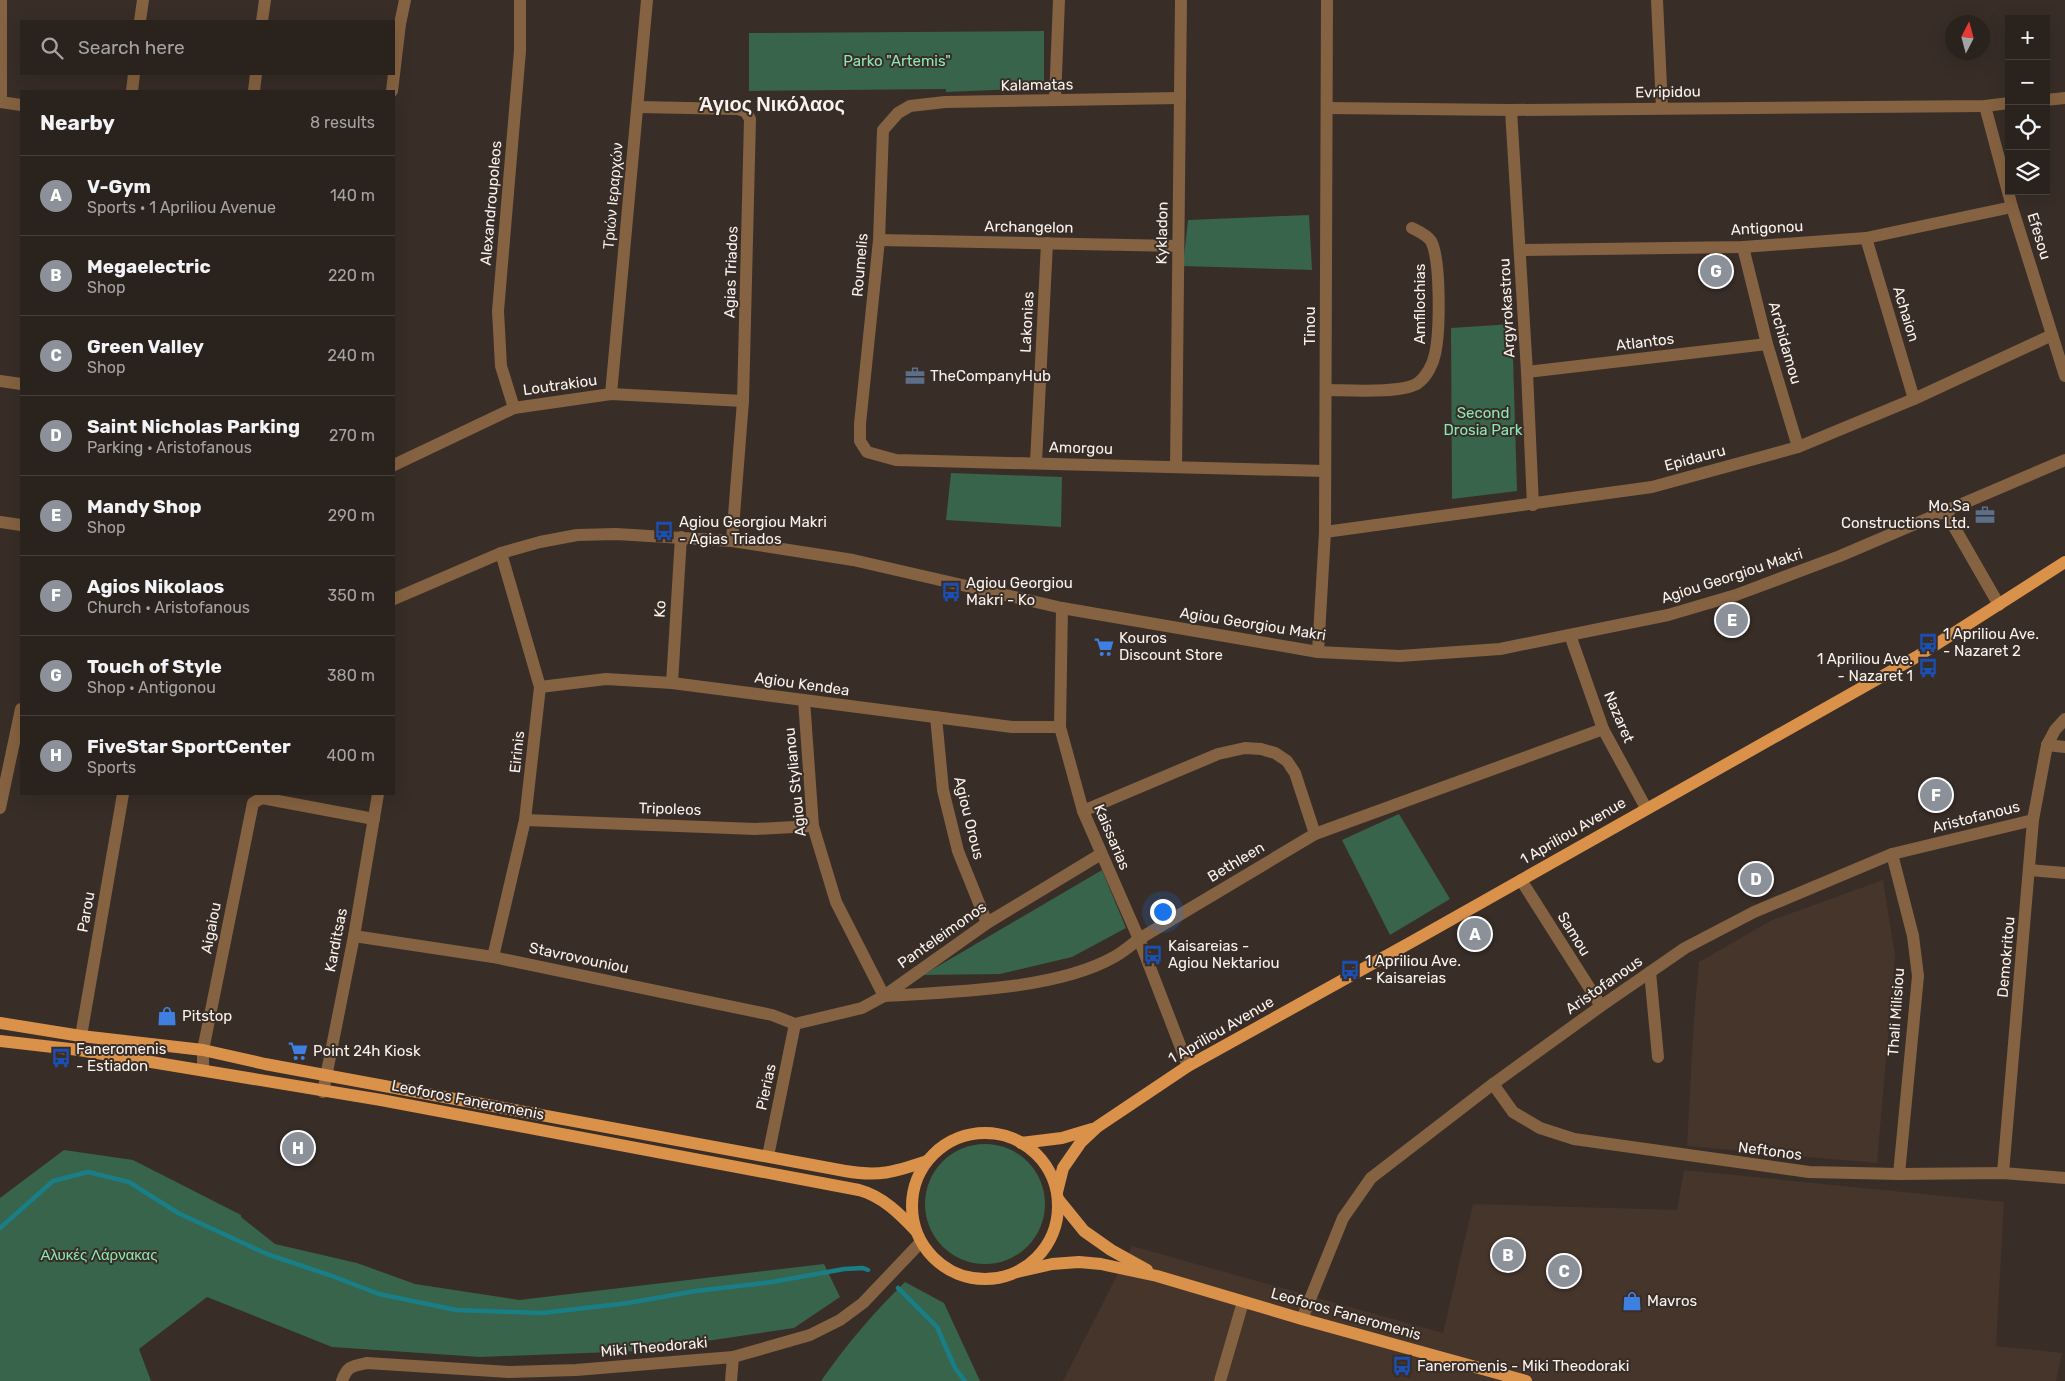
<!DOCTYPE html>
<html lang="en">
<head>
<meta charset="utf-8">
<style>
  body { margin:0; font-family:Rubik,sans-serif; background:#362f2a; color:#f1f3f6 }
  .controls { position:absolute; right:15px; top:15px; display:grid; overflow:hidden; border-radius:0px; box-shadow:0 5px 20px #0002 }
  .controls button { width:45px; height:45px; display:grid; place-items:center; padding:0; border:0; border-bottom:1px solid #463f3b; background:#2a221d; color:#f1f3f6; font:25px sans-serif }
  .compass { position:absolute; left:1945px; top:15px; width:45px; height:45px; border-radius:50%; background:#2a221d; box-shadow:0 5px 20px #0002; rotate:6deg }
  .you { position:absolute; left:1162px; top:911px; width:18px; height:18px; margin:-12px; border:4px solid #fff; border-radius:50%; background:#1a73e8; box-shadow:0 0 0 8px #1a73e833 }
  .badge { display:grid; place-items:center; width:32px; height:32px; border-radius:50%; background:#8c9099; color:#fff; font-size:16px; font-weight:700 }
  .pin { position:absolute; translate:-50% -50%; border:2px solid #fff; box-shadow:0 1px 5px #0006 }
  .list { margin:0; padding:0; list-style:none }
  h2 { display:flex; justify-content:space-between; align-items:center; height:65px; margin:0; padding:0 20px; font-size:21px }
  h2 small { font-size:16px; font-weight:400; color:#a5a4a4 }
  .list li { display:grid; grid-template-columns:32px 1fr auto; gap:15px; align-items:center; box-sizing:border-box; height:80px; padding:0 20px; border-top:1px solid #463f3b }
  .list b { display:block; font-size:19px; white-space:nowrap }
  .list p { margin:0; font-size:16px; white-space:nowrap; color:#a5a4a4 }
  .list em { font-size:16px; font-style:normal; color:#a5a4a4 }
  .icon { flex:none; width:28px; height:28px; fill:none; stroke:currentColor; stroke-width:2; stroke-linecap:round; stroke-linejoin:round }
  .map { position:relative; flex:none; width:2065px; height:1381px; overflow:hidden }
  .search { position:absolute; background:#2a221d; box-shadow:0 5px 20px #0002; left:20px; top:20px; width:375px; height:55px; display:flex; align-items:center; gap:12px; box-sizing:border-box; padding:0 18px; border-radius:0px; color:#a5a4a4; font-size:19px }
  .panel { position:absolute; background:#2a221d; box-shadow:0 5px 20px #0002; left:20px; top:90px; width:375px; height:705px; border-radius:0px }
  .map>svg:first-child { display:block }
  .built { fill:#46352b }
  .green { fill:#37644b }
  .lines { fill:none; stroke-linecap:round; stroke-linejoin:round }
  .stream { stroke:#1a7e87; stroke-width:4.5 }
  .minor { stroke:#856241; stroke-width:12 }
  .major { stroke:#da914a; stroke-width:12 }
  .labels { text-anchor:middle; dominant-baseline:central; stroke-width:4; stroke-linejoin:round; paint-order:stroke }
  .park-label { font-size:15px; fill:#8ae8b5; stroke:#382d27 }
  .street-label { font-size:15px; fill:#f9f2ed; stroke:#382d27 }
  .poi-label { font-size:15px; fill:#f9f2ed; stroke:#382d27; text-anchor:start }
  .district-label { font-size:20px; font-weight:bold; fill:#f9f2ed; stroke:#382d27 }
</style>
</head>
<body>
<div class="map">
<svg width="2065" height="1381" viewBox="0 0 2065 1381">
  <rect width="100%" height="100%" fill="#382d27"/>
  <g class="built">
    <polygon points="1883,880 1895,956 1877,1163 1687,1146 1694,1018 1699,962 1770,921"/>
    <polygon points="1684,1170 2004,1202 1996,1346 2062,1353 2056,1381 1063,1381 1132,1246 1443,1333 1473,1204 1677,1210"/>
  </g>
  <g class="green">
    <polygon points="1044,31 1044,88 946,92 946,89 749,91 749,33"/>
    <polygon points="1309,215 1312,270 1183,266 1188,220"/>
    <polygon points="1512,324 1517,491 1452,499 1451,328"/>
    <polygon points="951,473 1062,477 1061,527 946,520"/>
    <polygon points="1399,814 1450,899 1390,935 1342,840"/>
    <polygon points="1102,870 1126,928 1072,957 1000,974 923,975"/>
    <circle cx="985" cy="1204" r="60"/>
    <polygon points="64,1150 133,1160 241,1215 241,1217 275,1244 357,1263 415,1284 519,1300 824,1264 840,1297 794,1328 639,1351 480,1357 332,1347 207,1297 139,1349 151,1381 0,1381 0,1198"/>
    <path d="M905,1282l39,21 36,78h-159c25,-36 52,-68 84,-99z"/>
  </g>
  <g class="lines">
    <g class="stream">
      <polyline points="0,1228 53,1181 88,1172 129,1182 178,1213 267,1254 332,1276 379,1294 456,1310 542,1313 628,1303 696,1291 772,1282 844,1269 863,1268 868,1270"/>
      <polyline points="898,1288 937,1327 955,1368 965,1381"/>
    </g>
    <g class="minor">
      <polyline points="1,0 1,102"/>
      <polyline points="1657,0 1662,108"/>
      <polyline points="140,21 143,0"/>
      <polyline points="262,21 265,0"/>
      <polyline points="132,91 134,74"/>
      <polyline points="254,91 256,74"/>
      <polyline points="392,91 400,24 405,0"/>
      <polyline points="1180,98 945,102 910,106 898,113 883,130 879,240 860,424 860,441 867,452 896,460 1325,471"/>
      <polyline points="1055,100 1059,0"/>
      <polyline points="2046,100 2065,98"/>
      <polyline points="0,102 21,105"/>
      <polyline points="1985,106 2012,207 2065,376"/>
      <polyline points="638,107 738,109 746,112 750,119 743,401 732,541"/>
      <polyline points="1327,108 1511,110 1985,106 2009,103"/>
      <polyline points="1511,110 1527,372 1533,505"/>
      <polyline points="1866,238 1914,399"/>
      <polyline points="879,240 1178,246"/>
      <polyline points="1743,247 1767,344 1798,447"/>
      <polyline points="1520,250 1743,247 1866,238 2012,207"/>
      <polyline points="1527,372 1767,344"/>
      <polyline points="0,381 21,384"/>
      <path d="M1327,390c20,0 75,4 91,-7 8,-6 15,-18 17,-29 5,-22 6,-94 -4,-113 -4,-6 -13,-10 -19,-13"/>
      <polyline points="611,394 647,0"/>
      <polyline points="514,408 501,366 498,311 520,51 520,0"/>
      <polyline points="1036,462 1047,243"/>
      <polyline points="394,465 514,408 611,394 743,401"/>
      <polyline points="1176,467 1181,0"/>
      <polyline points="1945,511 1999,605"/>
      <polyline points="0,522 21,525"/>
      <polyline points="1325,532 1652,487 1798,447 1914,399 2052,335"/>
      <polyline points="394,599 501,553 540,542 577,535 616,534 732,541 853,560 1062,608 1318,652 1400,656 1500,649 1668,615 1736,595 1840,556 2065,460"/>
      <polyline points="1062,608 1060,727 1083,811 1139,939 1188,1066"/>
      <polyline points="1570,635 1603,729 1646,808"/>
      <polyline points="1318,652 1325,532 1327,0"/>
      <polyline points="672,683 681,537"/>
      <polyline points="540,687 606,679 672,683 1012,727 1060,727"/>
      <path d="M804,700l9,126 23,76 48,94c66,-4 172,-6 230,-39 9,-5 17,-12 25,-18l176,-105 288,-105"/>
      <polyline points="936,717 943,790 958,851 987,923"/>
      <polyline points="2047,745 2065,747"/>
      <polyline points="0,808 21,709"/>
      <polyline points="1083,811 1218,754 1245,748 1261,749 1275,753 1287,761 1295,773 1315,834"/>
      <polyline points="525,820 755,829 813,826"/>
      <polyline points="1892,854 1913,936 1918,976 1899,1174"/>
      <polyline points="2030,870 2065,873"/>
      <polyline points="1521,880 1601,1006"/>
      <polyline points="354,936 493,957 772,1015 795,1024"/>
      <polyline points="493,957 525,820 540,687 501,553"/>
      <polyline points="1650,972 1658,1057"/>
      <polyline points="795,1024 862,1008 884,996 987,923 1101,854"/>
      <polyline points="81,1036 123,794"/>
      <polyline points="203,1070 203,1050 253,803 262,798 374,819"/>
      <polyline points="1493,1084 1513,1112 1540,1128 1574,1139 1809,1172 1899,1174 2003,1173 2065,1178"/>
      <polyline points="323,1092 354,936 378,794"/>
      <polyline points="768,1156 795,1024"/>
      <polyline points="2003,1173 2033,820 2047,745 2055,730 2065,719"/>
      <polyline points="1302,1319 1343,1218 1371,1178 1493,1084 1601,1006 1685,948 1754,912 1892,854 2033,820"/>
      <path d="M342,1381c5,-15 10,-15 25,-18l142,9 67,-2 157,-13 77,-22 30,-15 23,-17 57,-60"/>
      <polyline points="731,1381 733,1357"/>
      <polyline points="1220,1381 1243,1302"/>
    </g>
    <g class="major">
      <path d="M0,1023l81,13 122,14 62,14 580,107c35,6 49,1 82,-10"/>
      <path d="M0,1041l79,9 302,50 478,90c23,6 41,24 57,41"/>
      <circle cx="985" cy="1206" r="73"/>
      <polyline points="1021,1143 1062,1138 1092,1129"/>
      <polyline points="1057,1192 1063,1168 1081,1142 1097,1127 1188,1066 1415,940 1918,656 2065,562"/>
      <polyline points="1058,1199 1084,1231 1111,1250 1147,1270"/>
      <polyline points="1017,1272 1052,1264 1079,1262 1101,1264 1157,1276 1302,1319 1526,1381"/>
    </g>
  </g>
  <defs>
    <symbol id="office-bare" viewBox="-9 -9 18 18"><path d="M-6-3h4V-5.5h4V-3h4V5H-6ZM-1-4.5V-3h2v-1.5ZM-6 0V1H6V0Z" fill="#5c6f8a" stroke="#382d27" stroke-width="2.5" paint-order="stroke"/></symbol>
    <symbol id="bus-bare" viewBox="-9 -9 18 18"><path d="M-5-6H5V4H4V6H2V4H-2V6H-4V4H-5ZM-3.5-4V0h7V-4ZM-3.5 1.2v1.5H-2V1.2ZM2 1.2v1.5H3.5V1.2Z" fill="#1a4fb4" stroke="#382d27" stroke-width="2.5" paint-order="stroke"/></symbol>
    <symbol id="supermarket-bare" viewBox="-9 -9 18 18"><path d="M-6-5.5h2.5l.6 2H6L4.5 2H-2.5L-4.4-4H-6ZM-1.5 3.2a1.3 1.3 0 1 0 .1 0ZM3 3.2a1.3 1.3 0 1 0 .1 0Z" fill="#3f7fe0" stroke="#382d27" stroke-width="2.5" paint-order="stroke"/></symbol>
    <symbol id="shop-bare" viewBox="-9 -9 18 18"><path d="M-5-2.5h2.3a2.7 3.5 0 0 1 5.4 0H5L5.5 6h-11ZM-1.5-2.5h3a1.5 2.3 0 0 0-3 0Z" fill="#3f7fe0" stroke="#382d27" stroke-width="2.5" paint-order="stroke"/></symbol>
  </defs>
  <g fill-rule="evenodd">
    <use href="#office-bare" x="901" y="362" width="28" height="28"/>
    <use href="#office-bare" x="1971" y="501" width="28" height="28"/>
    <use href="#bus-bare" x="650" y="517" width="28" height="28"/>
    <use href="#bus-bare" x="937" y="578" width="28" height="28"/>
    <use href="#bus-bare" x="1914" y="629" width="28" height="28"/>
    <use href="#supermarket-bare" x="1090" y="633" width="28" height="28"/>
    <use href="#bus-bare" x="1914" y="654" width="28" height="28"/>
    <use href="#bus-bare" x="1139" y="941" width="28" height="28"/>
    <use href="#bus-bare" x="1336" y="956" width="28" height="28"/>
    <use href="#shop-bare" x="153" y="1002" width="28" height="28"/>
    <use href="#supermarket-bare" x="284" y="1037" width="28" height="28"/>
    <use href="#bus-bare" x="47" y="1044" width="28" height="28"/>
    <use href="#shop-bare" x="1618" y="1287" width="28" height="28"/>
    <use href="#bus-bare" x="1388" y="1352" width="28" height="28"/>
  </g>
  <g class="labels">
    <g class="park-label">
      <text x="897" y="61">Parko "Artemis"</text>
      <text x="1483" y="413">Second<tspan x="1483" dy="17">Drosia Park</tspan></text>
      <text x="99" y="1255">Αλυκές Λάρνακας</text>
    </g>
    <g class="street-label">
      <text transform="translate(1037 85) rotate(-1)">Kalamatas</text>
      <text transform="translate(1668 92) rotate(-1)">Evripidou</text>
      <text transform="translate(613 196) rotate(-85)">Τριών Ιεραρχών</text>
      <text transform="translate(491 203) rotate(-85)">Alexandroupoleos</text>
      <text transform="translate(1029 227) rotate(1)">Archangelon</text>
      <text transform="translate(1767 228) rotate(-3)">Antigonou</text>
      <text transform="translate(1162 233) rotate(-89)">Kykladon</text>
      <text transform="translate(2039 236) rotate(73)">Efesou</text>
      <text transform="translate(860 265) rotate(-85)">Roumelis</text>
      <text transform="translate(731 272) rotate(-88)">Agias Triados</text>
      <text transform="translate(1420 304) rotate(-90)">Amfilochias</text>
      <text transform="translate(1507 308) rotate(-93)">Argyrokastrou</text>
      <text transform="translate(1906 314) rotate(73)">Achaion</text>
      <text transform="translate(1027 322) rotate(-87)">Lakonias</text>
      <text transform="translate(1310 326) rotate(-90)">Tinou</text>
      <text transform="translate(1645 342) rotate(-7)">Atlantos</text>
      <text transform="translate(1785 343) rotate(74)">Archidamou</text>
      <text transform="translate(560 385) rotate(-8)">Loutrakiou</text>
      <text transform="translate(1081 448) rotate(2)">Amorgou</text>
      <text transform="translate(1695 458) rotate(-15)">Epidauru</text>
      <text transform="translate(1732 576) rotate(-18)">Agiou Georgiou Makri</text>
      <text transform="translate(660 609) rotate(-86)">Ko</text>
      <text transform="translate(1253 624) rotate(9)">Agiou Georgiou Makri</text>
      <text transform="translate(802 684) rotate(8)">Agiou Kendea</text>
      <text transform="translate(1619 717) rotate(67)">Nazaret</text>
      <text transform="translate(517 752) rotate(-84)">Eirinis</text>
      <text transform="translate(795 782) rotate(-96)">Agiou Stylianou</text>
      <text transform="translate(670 809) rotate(2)">Tripoleos</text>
      <text transform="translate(1976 817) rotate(-14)">Aristofanous</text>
      <text transform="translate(969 818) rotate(76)">Agiou Orous</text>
      <text transform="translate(1573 831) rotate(-30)">1 Apriliou Avenue</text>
      <text transform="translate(1112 837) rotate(67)">Kaissarias</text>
      <text transform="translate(1236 862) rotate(-31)">Bethleen</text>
      <text transform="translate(86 912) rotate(-80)">Parou</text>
      <text transform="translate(211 928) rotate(-79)">Aigaiou</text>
      <text transform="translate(1574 934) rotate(58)">Samou</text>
      <text transform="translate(942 935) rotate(-35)">Panteleimonos</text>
      <text transform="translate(336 940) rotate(-79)">Karditsas</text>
      <text transform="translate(2006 957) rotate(-85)">Demokritou</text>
      <text transform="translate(579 958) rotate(12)">Stavrovouniou</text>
      <text transform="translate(1604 985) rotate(-35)">Aristofanous</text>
      <text transform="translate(1896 1012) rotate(-86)">Thali Milisiou</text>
      <text transform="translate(1221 1030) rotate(-30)">1 Apriliou Avenue</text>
      <text transform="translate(766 1087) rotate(-78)">Pierias</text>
      <text transform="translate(468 1100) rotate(11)">Leoforos Faneromenis</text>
      <text transform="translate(1770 1151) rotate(7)">Neftonos</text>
      <text transform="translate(1346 1314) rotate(16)">Leoforos Faneromenis</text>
      <text transform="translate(654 1347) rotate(-5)">Miki Theodoraki</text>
    </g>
    <g class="poi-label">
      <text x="930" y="376">TheCompanyHub</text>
      <text x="1970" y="506" text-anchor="end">Mo.Sa<tspan x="1970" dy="17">Constructions Ltd.</tspan></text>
      <text x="679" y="522">Agiou Georgiou Makri<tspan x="679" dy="17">- Agias Triados</tspan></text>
      <text x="966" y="583">Agiou Georgiou<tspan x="966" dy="17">Makri - Ko</tspan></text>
      <text x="1943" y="634">1 Apriliou Ave.<tspan x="1943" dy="17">- Nazaret 2</tspan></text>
      <text x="1119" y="638">Kouros<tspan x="1119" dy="17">Discount Store</tspan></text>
      <text x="1913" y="659" text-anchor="end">1 Apriliou Ave.<tspan x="1913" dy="17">- Nazaret 1</tspan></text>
      <text x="1168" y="946">Kaisareias -<tspan x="1168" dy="17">Agiou Nektariou</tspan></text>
      <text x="1365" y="961">1 Apriliou Ave.<tspan x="1365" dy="17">- Kaisareias</tspan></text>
      <text x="182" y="1016">Pitstop</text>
      <text x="76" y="1049">Faneromenis<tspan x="76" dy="17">- Estiadon</tspan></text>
      <text x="313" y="1051">Point 24h Kiosk</text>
      <text x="1647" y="1301">Mavros</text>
      <text x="1417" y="1366">Faneromenis - Miki Theodoraki</text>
    </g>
    <g class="district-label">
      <text x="772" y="104">Άγιος Νικόλαος</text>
    </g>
  </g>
</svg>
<div class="controls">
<button>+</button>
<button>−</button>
<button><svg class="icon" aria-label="locate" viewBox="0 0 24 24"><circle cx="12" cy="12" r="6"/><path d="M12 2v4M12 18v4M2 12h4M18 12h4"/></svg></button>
<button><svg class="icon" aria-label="layers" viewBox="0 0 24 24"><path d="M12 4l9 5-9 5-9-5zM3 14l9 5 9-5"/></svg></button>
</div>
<svg class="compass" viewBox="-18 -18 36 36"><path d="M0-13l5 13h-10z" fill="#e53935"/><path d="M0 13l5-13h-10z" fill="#a5a4a4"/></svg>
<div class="you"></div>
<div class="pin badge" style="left:1475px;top:934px">A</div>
<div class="pin badge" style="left:1508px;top:1255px">B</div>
<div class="pin badge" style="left:1564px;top:1271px">C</div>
<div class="pin badge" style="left:1756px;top:879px">D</div>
<div class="pin badge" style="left:1732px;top:620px">E</div>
<div class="pin badge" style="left:1936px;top:795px">F</div>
<div class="pin badge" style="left:1716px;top:271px">G</div>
<div class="pin badge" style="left:298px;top:1148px">H</div>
<div class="search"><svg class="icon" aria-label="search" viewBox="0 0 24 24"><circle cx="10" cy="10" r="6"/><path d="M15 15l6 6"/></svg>Search here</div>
<section class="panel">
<h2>Nearby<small>8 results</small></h2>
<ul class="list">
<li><span class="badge">A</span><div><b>V-Gym</b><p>Sports · 1 Apriliou Avenue</p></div><em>140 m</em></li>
<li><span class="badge">B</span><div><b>Megaelectric</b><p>Shop</p></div><em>220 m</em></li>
<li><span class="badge">C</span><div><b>Green Valley</b><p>Shop</p></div><em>240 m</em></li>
<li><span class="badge">D</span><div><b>Saint Nicholas Parking</b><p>Parking · Aristofanous</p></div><em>270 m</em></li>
<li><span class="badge">E</span><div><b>Mandy Shop</b><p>Shop</p></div><em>290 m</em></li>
<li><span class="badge">F</span><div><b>Agios Nikolaos</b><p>Church · Aristofanous</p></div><em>350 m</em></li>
<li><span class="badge">G</span><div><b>Touch of Style</b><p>Shop · Antigonou</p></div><em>380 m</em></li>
<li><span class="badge">H</span><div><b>FiveStar SportCenter</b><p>Sports</p></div><em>400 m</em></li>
</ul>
</section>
</div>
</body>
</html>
